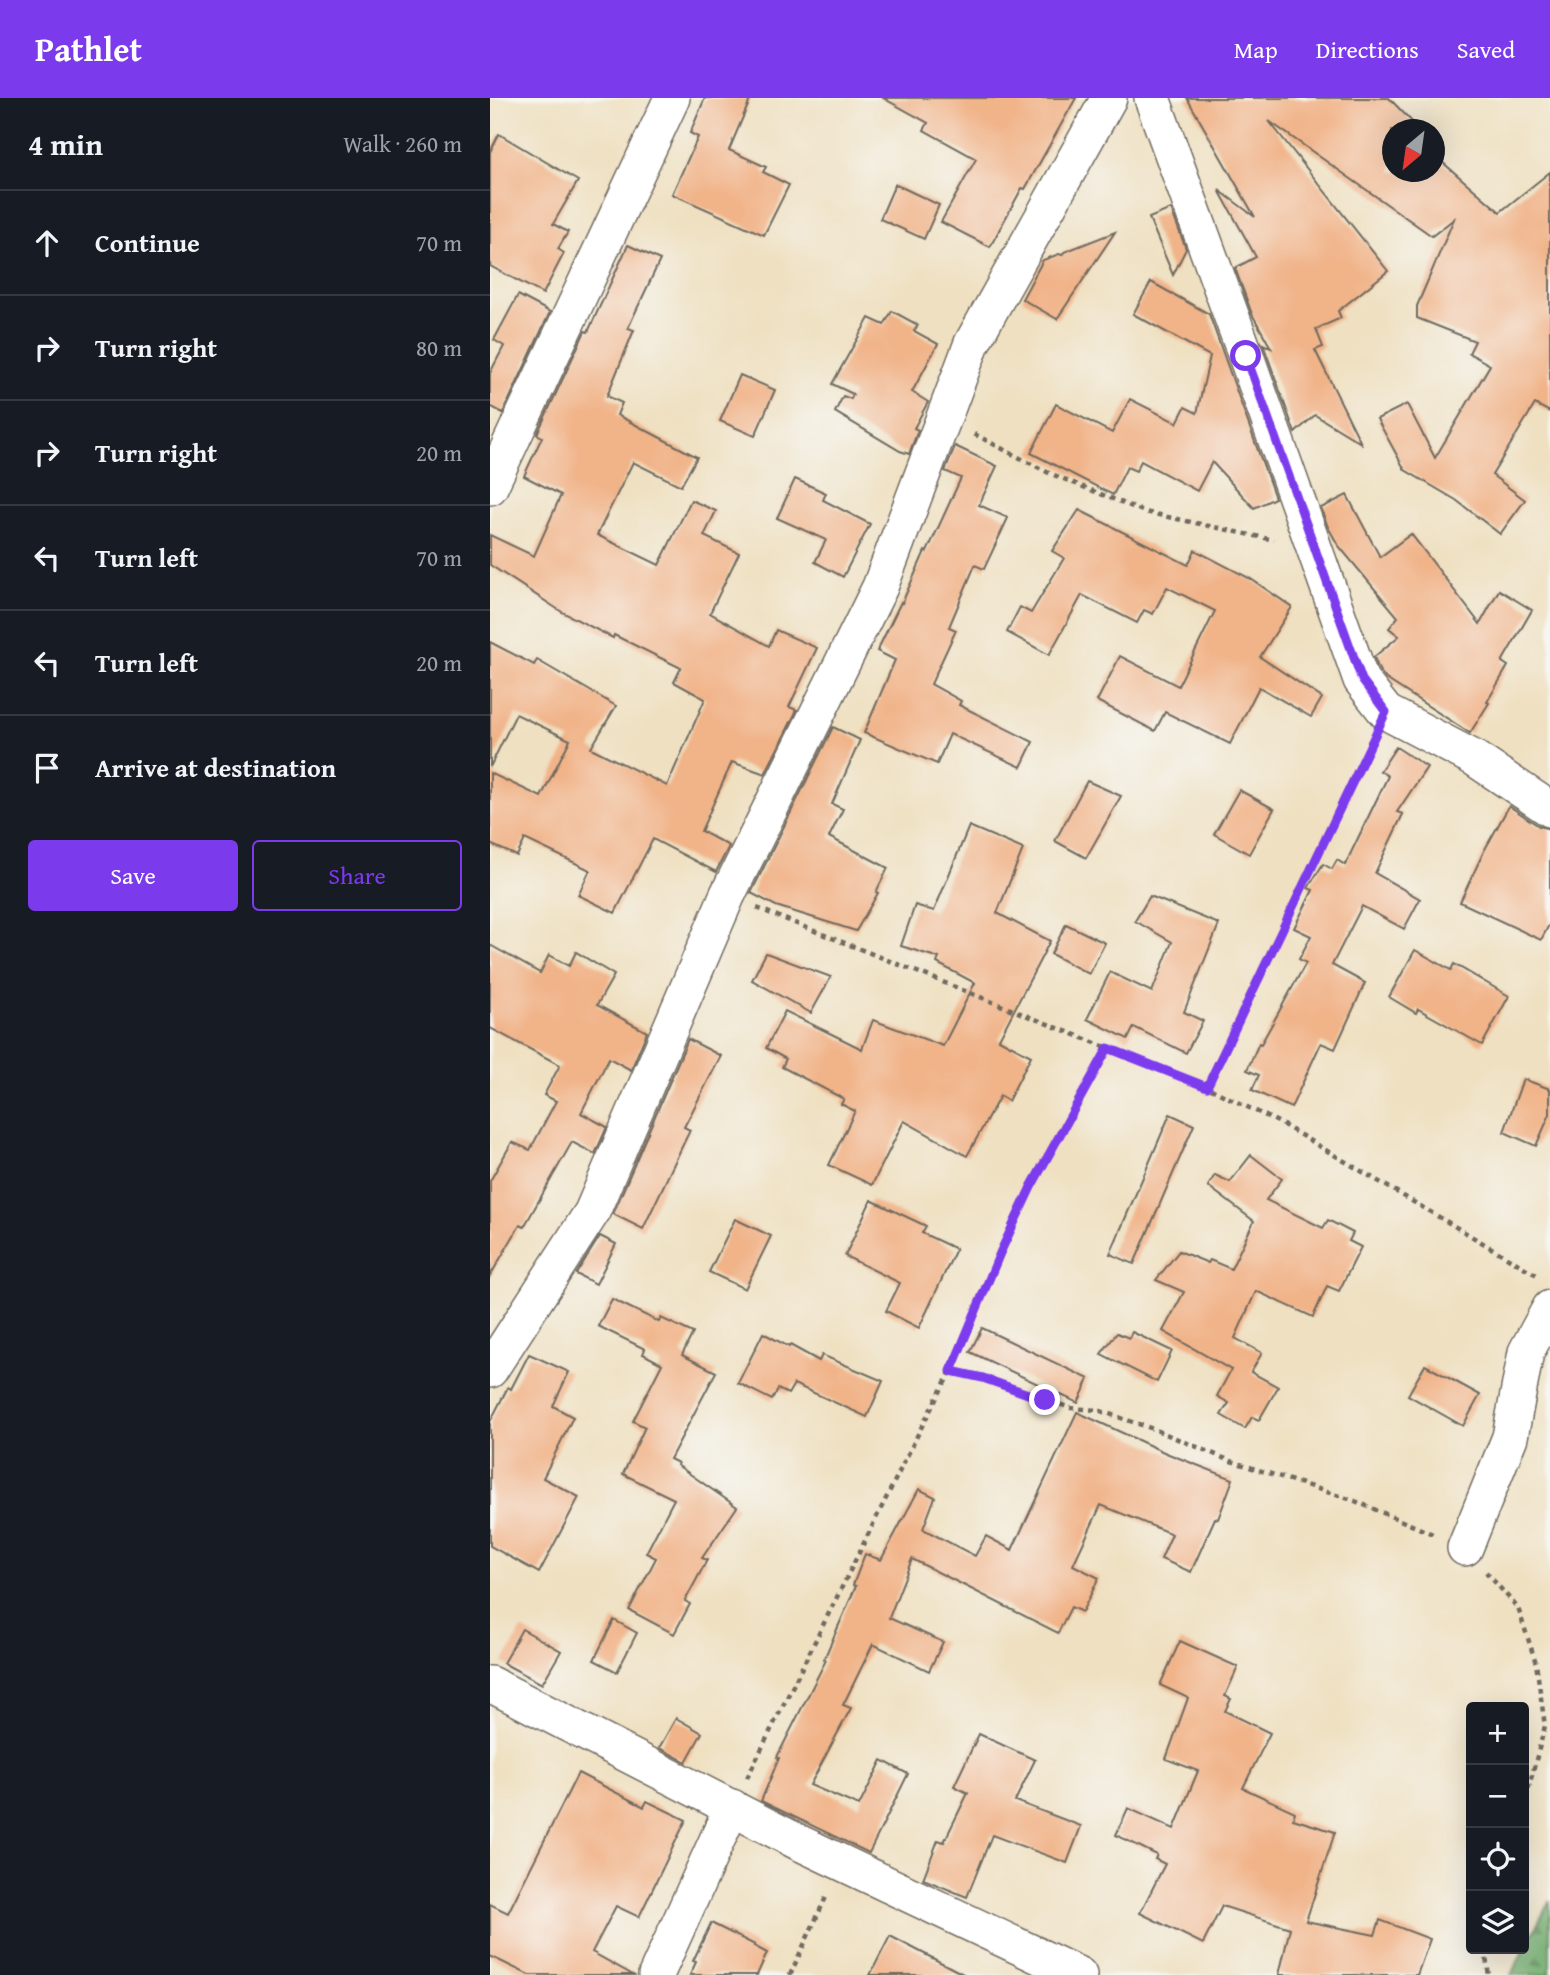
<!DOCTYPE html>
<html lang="en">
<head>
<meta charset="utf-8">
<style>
  body { margin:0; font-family:"Gentium Book Plus",serif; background:#20242c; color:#f1f3f6 }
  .controls { position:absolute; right:21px; bottom:21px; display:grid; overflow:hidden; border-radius:7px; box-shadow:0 7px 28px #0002 }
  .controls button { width:63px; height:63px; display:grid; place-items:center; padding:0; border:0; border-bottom:2px solid #363941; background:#171b24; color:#f1f3f6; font:35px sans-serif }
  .compass { position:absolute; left:892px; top:21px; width:63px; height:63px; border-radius:50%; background:#171b24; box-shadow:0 7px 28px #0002; rotate:209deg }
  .stop { position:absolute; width:21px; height:21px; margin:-16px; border:5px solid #7c3aed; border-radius:50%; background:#fff }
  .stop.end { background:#7c3aed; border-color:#fff; box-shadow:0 2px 7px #0008 }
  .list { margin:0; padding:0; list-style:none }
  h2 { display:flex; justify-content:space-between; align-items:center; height:91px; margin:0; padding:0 28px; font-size:30px }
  h2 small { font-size:23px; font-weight:400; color:#9ea1a6 }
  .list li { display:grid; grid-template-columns:46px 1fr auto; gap:21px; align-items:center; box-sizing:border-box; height:105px; padding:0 28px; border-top:2px solid #363941 }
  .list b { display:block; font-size:26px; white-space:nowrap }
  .list em { font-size:23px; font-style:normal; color:#9ea1a6 }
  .actions { display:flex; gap:14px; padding:21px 28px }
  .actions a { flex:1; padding:16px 0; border:2px solid #7c3aed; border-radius:7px; text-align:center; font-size:24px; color:#7c3aed }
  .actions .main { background:#7c3aed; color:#fff }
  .icon { flex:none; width:38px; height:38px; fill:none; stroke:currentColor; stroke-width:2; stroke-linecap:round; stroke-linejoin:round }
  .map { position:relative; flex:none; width:1060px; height:1877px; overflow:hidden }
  header { display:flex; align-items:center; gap:42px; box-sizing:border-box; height:98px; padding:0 35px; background:#7c3aed; color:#fff }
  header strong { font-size:33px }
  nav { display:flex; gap:38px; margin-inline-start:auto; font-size:24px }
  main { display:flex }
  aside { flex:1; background:#171b24 }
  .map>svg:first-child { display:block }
  .forest { fill:url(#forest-firs); stroke:#4e6c4c; stroke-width:2 }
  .building { fill:#f1b388 }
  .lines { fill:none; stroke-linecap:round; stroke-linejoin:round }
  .minor-casing { stroke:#706a60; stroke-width:38 }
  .path { stroke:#706a60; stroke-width:4.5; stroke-dasharray:5 5; stroke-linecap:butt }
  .minor { stroke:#fff; stroke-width:35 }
  .route { stroke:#7c3aed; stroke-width:9 }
</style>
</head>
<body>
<header>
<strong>Pathlet</strong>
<nav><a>Map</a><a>Directions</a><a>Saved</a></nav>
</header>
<main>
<aside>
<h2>4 min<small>Walk · 260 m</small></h2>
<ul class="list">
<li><svg class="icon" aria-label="ahead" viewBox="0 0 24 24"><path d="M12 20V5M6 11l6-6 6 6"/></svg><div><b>Continue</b></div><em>70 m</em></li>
<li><svg class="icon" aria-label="right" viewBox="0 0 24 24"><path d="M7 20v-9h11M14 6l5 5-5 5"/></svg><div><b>Turn right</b></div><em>80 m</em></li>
<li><svg class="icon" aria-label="right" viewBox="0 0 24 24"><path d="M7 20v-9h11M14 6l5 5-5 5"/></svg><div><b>Turn right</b></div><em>20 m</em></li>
<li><svg class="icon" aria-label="left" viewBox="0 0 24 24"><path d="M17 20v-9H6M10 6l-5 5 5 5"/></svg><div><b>Turn left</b></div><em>70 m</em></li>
<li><svg class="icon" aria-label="left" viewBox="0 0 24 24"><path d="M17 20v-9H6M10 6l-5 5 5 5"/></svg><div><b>Turn left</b></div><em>20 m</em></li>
<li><svg class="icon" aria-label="arrive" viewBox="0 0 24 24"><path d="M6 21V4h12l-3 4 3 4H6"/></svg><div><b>Arrive at destination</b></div></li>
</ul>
<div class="actions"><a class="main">Save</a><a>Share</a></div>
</aside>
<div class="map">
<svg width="1060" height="1877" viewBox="0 0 1060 1877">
  <defs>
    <pattern id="forest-firs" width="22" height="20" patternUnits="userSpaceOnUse" patternTransform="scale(1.75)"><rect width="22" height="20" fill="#72ad6d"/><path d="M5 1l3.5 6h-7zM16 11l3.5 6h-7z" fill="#5e8d5a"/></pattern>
  </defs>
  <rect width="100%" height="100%" fill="#f6f6f2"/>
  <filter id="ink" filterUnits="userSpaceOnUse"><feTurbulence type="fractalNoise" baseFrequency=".0143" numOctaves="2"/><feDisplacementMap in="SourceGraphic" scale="14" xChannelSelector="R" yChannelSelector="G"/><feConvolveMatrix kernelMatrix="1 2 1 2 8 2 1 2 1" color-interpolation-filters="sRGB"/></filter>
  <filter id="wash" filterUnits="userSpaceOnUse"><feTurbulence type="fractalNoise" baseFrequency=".00686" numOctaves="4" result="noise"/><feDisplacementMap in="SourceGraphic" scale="28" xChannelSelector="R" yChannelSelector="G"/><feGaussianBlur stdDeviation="1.57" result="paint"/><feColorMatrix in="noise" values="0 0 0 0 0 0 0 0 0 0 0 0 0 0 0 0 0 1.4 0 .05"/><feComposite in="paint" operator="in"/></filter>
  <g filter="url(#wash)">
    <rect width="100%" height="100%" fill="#efe0c1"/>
    <polygon class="forest" points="1060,1802 1060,1877 1021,1877"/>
    <g id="blocks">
      <g class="building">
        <polygon points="215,0 261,0 239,52 276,69 273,74 299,87 274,137 182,96 208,39 200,35"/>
        <polygon points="393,0 586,0 535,91 532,90 500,149 451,124 486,61 434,32 438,25"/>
        <polygon points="697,0 899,0 930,32 902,32 902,74 944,74 944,57 1010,114 1060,74 1060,314 1045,306 1002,377 1035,402 1010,436 966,402 915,372 887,321 917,306 945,360 1000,267 979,255 985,243 927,220 927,208 964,121 942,138 779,23 898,173 848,213 851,220 826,231 833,249 825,252 871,345 825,317 805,335 773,246 781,250 762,216 745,170 766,159 729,92 765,119"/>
        <polygon points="9,36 88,83 63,126 78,134 68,151 74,155 53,196 0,168 0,54"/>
        <polygon points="405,86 449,107 434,141 390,121"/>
        <polygon points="681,111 696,151 683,177 659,120"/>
        <polygon points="625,134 567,221 532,201 553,162 569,156 572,157 574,154"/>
        <polygon points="138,147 170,162 138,230 144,232 117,298 132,305 127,317 207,359 191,388 143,364 107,437 169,467 201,402 226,413 214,438 249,455 220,515 279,548 286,532 327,550 299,609 307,612 275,676 242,664 211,733 239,748 226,774 163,741 125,815 88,797 100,772 35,741 27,758 0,746 0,675 51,699 80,642 26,616 0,669 0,544 44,567 47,562 126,608 101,650 177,688 215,601 184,584 191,570 124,537 123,540 72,514 0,467 0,437 44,458 71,397 34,378 52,339 47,336 95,233 98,234"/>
        <polygon points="661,184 719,216 785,400 764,410 722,364 707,393 651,363 646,373 637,369 623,397 541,355 566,306 622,335 640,301 687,325 695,309 707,315 720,258 643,216"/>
        <polygon points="28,197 60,214 13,315 0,308 0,275 14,248 4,242"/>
        <polygon points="402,213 428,227 424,233 448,246 422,294 438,304 424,330 428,332 419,356 410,353 345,314 353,298 361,301 363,296 342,286 379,220 394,227"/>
        <polygon points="250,277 285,292 265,338 230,323"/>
        <polygon points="465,348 507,368 489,407 518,420 494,471 485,467 459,529 466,532 441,586 471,603 469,607 543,644 531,669 460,636 447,666 374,635 405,562 387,553 411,504 412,505 435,453 437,454 471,380 455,373"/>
        <polygon points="305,381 336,395 333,402 380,426 353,479 325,464 336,442 287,420"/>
        <polygon points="857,397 890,459 921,436 990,526 1009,492 1042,512 1012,564 1018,568 997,604 999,605 980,635 896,581 889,572 884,559 909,538 899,530 908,519 848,447 838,429 831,410"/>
        <polygon points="589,412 698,467 705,452 761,481 802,509 770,559 832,600 821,619 769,589 740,646 675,614 665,633 607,603 630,558 688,588 725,513 677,489 663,516 654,512 647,525 592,497 559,557 517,534 530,509 541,515 574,460 562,453"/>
        <polygon points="343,629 370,642 342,706 353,711 339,739 398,770 386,794 388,795 366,833 286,808 261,795"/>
        <polygon points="906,649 937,669 907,714 913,716 885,775 930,801 914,831 872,808 842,867 875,885 845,951 831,945 801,1010 762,992 769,977 757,972 769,945 771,946 816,865 809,861 821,838 804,830 823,792 818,790 833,766 842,771 847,762 855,767 898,678 890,673"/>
        <polygon points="597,683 631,698 596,760 565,743"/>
        <polygon points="749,692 784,711 759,756 724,736"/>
        <polygon points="1019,708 1049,728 1060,731 1060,825 1051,842 970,804 994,753"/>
        <polygon points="479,728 533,751 507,815 560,843 509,941 541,958 518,1003 510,998 477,1058 414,1023 382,1087 339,1067 365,1013 351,1006 354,1001 292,969 296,961 276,950 295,913 372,951 383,922 453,948 485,885 447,865 449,860 411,848 425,807 444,813"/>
        <polygon points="660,798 729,826 694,914 713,923 696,955 644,929 638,941 597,921 620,874 662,894 682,844 645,823"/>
        <polygon points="576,826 615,845 599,876 561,856"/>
        <polygon points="0,847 50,875 59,857 79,868 86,854 124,877 107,907 157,934 141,972 119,960 91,1015 117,1029 105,1056 82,1044 34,1129 30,1127 0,1178 0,1083 22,1044 40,1052 66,1003 54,997 70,967 0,930"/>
        <polygon points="925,852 961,872 964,866 1019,898 992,947 928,911 926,915 899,899"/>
        <polygon points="276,855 341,879 321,915 262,882"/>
        <polygon points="198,941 231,958 194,1029 200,1032 153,1131 123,1116"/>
        <polygon points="1033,981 1060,991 1060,1016 1046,1048 1014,1034"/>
        <polygon points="680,1016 704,1027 644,1166 620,1156"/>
        <polygon points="761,1057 792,1081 776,1102 833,1130 838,1122 863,1135 859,1143 871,1149 849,1193 837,1188 823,1219 766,1193 745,1240 772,1255 761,1274 788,1289 769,1322 762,1319 755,1331 731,1317 739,1305 727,1298 741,1272 673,1233 694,1194 666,1182 689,1153 718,1165 720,1162 741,1171 764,1123 718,1088 725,1077 740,1084"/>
        <polygon points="381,1102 436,1128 432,1135 466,1151 429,1230 396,1213 410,1185 355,1158"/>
        <polygon points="245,1121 281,1138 255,1191 219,1174"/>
        <polygon points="110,1138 126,1146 106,1186 86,1176"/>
        <polygon points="122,1201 169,1224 171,1220 203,1235 192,1257 226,1274 180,1361 188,1365 187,1367 247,1409 212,1460 217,1462 195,1503 200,1506 184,1536 139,1512 166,1460 156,1455 184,1401 133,1376 155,1329 143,1323 172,1266 153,1256 155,1251 108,1228"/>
        <polygon points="492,1230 599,1281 588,1305 480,1254"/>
        <polygon points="642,1234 682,1253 667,1284 611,1256 627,1235 639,1240"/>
        <polygon points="273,1235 299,1249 300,1247 329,1263 332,1257 393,1283 377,1319 304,1286 298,1296 288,1291 282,1302 248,1285"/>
        <polygon points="39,1256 79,1274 63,1308 83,1319 53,1380 89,1399 49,1475 0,1448 0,1324 18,1289 21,1291"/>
        <polygon points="935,1267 990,1297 973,1328 918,1297"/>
        <polygon points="587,1314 676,1355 743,1381 728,1421 725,1420 701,1474 671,1461 682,1436 611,1407 583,1467 609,1480 592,1514 581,1509 568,1535 422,1461 399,1520 453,1544 439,1573 383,1546 353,1607 361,1610 320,1687 369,1708 392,1662 418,1676 379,1755 271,1703 289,1660 287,1659 336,1562 334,1561 366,1488 363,1487 375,1456 391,1462 429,1391 445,1399 433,1431 485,1458 496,1438 522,1452"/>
        <polygon points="124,1522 147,1535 127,1574 104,1562"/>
        <polygon points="32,1531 71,1553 52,1586 13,1565"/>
        <polygon points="690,1543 748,1569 735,1598 741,1601 735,1613 780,1635 753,1690 805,1714 803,1721 845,1734 816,1823 885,1837 890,1822 940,1841 927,1877 789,1877 800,1830 732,1808 713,1846 650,1815 675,1766 665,1761 667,1757 626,1737 638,1710 684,1731 708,1673 676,1661 698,1600 670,1587"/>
        <polygon points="186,1620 212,1635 196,1664 169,1650"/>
        <polygon points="489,1636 545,1662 525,1703 591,1728 577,1765 502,1737 477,1799 433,1781 448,1742 454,1744 478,1695 464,1688"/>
        <polygon points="88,1675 154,1709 157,1703 196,1722 149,1819 126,1808 102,1854 143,1877 39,1877 0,1858 0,1806 18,1815"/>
        <polygon points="221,1825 265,1847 264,1848 277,1855 267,1877 200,1877 206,1864 203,1863"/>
        <polygon points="400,1838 475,1877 380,1877"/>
      </g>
    </g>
  </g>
  <g filter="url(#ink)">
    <use href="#blocks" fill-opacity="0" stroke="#706a60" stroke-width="2"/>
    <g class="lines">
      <defs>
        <g id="minor">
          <polyline points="662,0 756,258 871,582 896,614 984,660 1060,711"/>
          <polyline points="0,389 182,0"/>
          <polyline points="0,1272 102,1114 237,798 390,489 482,245 619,0"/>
          <polyline points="975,1450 1020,1339 1036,1254 1060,1210"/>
          <polyline points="0,1586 308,1744 589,1877"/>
          <polyline points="166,1877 242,1709"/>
        </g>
      </defs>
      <use href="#minor" class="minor-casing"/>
      <g class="path">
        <polyline points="484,336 559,375 655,414 784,442"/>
        <polyline points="267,810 618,950"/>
        <polyline points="717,989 881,646"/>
        <polyline points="461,1273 510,1155 541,1089 618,950 717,989 790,1025 1047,1177"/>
        <polyline points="996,1474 1028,1510 1046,1565 1055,1628 1034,1707"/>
        <polyline points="257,1680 433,1326 461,1273 493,1281 581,1310 608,1312 666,1332 741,1363 865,1403 945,1437"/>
        <polyline points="996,1851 995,1855 999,1877"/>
        <polyline points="300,1877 337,1797"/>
      </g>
      <use href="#minor" class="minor"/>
    </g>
  </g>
  <g class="lines" filter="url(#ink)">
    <polyline class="route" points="555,1302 493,1280 461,1273 510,1155 541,1089 618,950 717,989 896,614 872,582 756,258"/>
  </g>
</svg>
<div class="controls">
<button>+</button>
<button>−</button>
<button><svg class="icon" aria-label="locate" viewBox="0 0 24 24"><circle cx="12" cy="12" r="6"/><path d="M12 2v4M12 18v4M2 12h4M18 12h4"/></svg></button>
<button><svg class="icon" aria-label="layers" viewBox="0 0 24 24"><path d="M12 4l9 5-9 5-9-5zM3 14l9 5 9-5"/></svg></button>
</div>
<svg class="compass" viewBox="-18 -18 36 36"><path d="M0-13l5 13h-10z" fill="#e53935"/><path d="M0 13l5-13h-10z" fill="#9ea1a6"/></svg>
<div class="stop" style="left:756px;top:258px"></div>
<div class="stop end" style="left:555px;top:1302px"></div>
</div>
</main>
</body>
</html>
